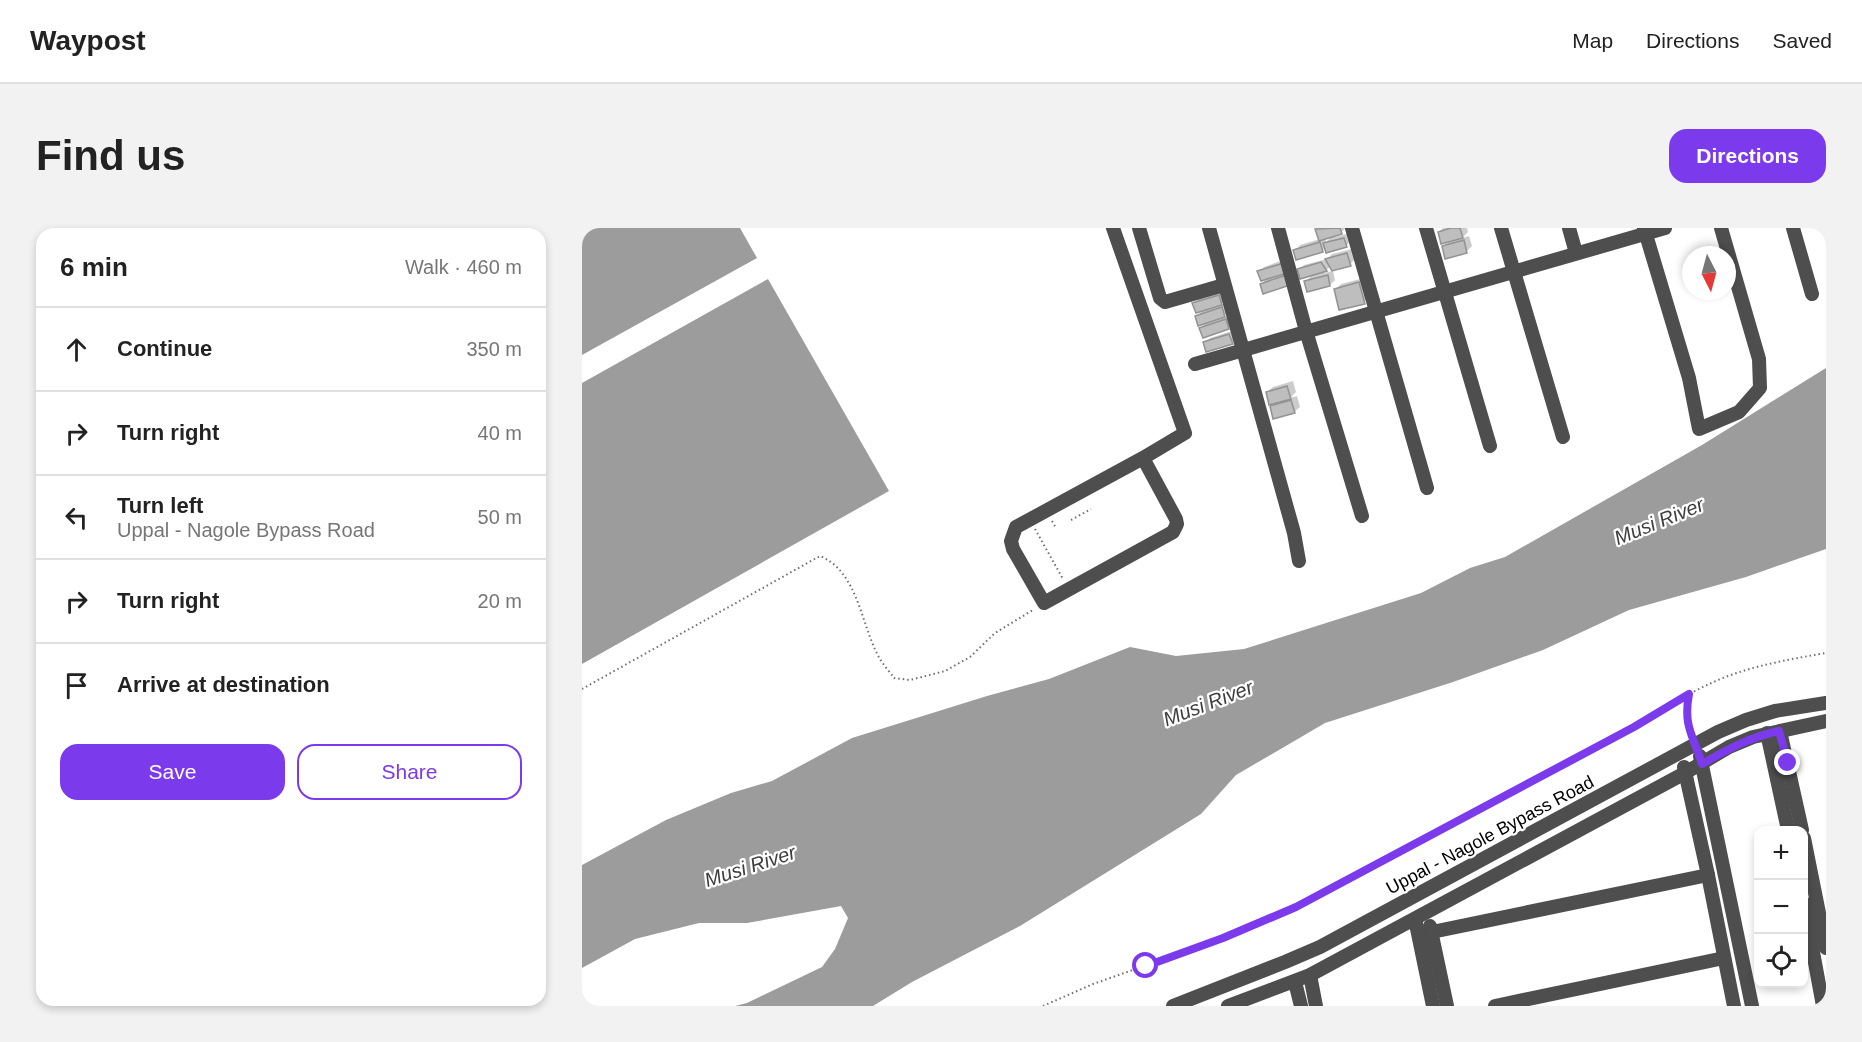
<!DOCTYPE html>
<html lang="en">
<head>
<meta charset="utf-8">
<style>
  body { margin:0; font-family:Helvetica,sans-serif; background:#f2f2f2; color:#222 }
  .controls { position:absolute; right:18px; bottom:18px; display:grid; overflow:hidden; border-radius:12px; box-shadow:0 3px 9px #0003 }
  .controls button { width:54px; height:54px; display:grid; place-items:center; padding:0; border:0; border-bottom:2px solid #e0e0e0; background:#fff; color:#222; font:30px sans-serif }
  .compass { position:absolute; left:1100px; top:18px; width:54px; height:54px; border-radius:50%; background:#fff; box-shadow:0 3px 9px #0003; rotate:174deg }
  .stop { position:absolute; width:18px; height:18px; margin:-14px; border:4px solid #7c3aed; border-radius:50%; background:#fff }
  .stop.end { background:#7c3aed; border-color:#fff; box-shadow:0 2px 6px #0008 }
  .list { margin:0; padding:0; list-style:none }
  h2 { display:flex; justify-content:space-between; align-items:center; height:78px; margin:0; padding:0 24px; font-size:26px }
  h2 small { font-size:20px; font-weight:400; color:#767676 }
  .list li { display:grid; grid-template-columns:39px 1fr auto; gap:18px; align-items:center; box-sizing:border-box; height:84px; padding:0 24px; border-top:2px solid #e0e0e0 }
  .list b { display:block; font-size:22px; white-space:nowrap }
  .list p { margin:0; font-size:20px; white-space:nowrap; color:#767676 }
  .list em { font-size:20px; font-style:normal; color:#767676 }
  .actions { display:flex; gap:12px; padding:18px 24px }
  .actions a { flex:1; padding:14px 0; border:2px solid #7c3aed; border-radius:18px; text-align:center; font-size:21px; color:#7c3aed }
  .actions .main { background:#7c3aed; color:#fff }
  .icon { flex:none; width:33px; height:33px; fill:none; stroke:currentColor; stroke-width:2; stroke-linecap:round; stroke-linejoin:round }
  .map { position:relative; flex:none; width:1244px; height:778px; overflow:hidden; border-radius:18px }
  header { display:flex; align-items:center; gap:36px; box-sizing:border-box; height:84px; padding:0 30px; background:#fff; border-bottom:2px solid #e0e0e0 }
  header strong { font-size:28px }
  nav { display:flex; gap:33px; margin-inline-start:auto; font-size:21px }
  .intro { display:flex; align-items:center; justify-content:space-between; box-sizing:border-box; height:144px; padding:0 36px }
  h1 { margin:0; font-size:42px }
  .button { padding:15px 27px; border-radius:18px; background:#7c3aed; color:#fff; font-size:21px; font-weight:700 }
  main { display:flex; gap:36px; padding:0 36px }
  aside { flex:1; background:#fff; border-radius:18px; box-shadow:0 3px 9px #0003 }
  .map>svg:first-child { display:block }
  .water { fill:#9c9c9c }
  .shadow { fill:#0003; fill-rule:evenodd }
  .building { fill:#bebebe; stroke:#929292; stroke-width:1.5 }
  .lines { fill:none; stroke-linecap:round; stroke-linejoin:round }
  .path { stroke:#707070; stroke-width:2; stroke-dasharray:1.5 3; stroke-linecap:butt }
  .minor { stroke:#4e4e4e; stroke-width:14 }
  .route { stroke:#7c3aed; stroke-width:8 }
  .labels { text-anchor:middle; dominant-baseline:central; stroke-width:4.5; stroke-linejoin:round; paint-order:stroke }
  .street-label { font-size:18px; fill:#000; stroke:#fff }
  .water-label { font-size:20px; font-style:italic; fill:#3d3d3d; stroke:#fff }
</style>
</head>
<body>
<header>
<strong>Waypost</strong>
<nav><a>Map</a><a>Directions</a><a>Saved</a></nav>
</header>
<div class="intro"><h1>Find us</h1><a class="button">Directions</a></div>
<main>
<aside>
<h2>6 min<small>Walk · 460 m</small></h2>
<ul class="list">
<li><svg class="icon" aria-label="ahead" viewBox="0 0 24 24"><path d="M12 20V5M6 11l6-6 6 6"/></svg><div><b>Continue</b></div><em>350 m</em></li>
<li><svg class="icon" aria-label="right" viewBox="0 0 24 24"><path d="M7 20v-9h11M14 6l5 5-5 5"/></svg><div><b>Turn right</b></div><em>40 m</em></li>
<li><svg class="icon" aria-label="left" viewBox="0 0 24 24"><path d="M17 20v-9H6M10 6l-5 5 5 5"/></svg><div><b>Turn left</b><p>Uppal - Nagole Bypass Road</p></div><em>50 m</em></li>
<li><svg class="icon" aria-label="right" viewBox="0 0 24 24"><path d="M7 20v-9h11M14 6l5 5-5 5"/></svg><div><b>Turn right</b></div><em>20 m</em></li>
<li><svg class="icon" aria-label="arrive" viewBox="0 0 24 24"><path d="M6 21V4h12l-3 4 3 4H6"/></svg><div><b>Arrive at destination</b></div></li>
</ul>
<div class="actions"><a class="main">Save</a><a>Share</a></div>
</aside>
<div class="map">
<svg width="1244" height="778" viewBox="0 0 1244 778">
  <rect width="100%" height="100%" fill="#fff"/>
  <g class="water">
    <polygon points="0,0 158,0 175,30 0,127"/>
    <polygon points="186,51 307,263 0,436 0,155"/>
    <polygon points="1244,140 1244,321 1164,349 1047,382 961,422 871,454 743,495 654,547 619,586 438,698 330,754 291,778 153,778 165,775 240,739 253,721 266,690 259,678 165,695 117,695 53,711 0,740 0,637 84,592 149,565 190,553 270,510 405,468 467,451 548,419 594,428 662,421 839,365 888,340 923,329 1120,217"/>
  </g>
  <g class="shadow">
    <path d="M735,0h29l-5,4 -7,3 1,2 15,-4 1,7 -5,6 -20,1 -4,4h-27l5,-6 20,-6zM751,7l-7,7 -1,-4z"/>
    <polygon points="861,0 885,0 886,4 880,10 887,8 890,18 884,24 861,19 867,13 857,4"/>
    <polygon points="770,21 773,31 768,36 749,38 741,45 751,43 753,52 748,57 724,53 731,46 717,42 722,37 745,31 750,26"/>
    <polygon points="707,30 712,50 680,56 686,49 677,44 682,39"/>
    <polygon points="782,50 787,69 782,74 754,61 759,56"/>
    <polygon points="642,63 645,70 638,77 645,75 647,83 640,90 649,87 652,95 646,100 619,100 626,93 615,88 622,81 612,76 617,70"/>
    <polygon points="653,102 655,109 650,115 623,115 628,110"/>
    <polygon points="711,153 714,164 708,170 715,168 718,179 712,184 689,179 695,173 685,164 691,159"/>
  </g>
  <g class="building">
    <polygon points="758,0 760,6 737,13 733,1"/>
    <polygon points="869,0 878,0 881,10 859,16 856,4"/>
    <polygon points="762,10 765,19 744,25 741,15"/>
    <polygon points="882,12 885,25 863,31 860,18"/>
    <polygon points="738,14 741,24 714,32 711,22"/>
    <polygon points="765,25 769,38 750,43 743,31"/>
    <polygon points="739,34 745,43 718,51 715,41"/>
    <polygon points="702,35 705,45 679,53 675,43"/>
    <polygon points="704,47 708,57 681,66 678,56"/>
    <polygon points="746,47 748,58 725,64 722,53"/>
    <polygon points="777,54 783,76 757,82 752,61"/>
    <polygon points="637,67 640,77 614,85 610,75"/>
    <polygon points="640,79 643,89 616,98 613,88"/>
    <polygon points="644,91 647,101 621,110 617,100"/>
    <polygon points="647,106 651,116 624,124 621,114"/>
    <polygon points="705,158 709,171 687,177 684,164"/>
    <polygon points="709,172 713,185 691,191 688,178"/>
  </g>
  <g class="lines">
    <g class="path">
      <polyline points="489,292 509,281"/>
      <polyline points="470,293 474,300"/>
      <polyline points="453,301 481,351"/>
      <path d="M0,461l238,-133c39,16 41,71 60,103 4,7 10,13 14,19l16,2 35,-9 25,-14 25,-24 38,-23"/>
      <polyline points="1107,466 1104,484 1107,504"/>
      <path d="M461,778l50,-22 130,-46 73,-31 338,-180c29,-18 57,-36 89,-49 33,-13 68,-19 103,-25"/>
    </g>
    <g class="minor">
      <polyline points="531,0 603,205 561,230 434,299 429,313 431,321 462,375 591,304 595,296 594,291 561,230"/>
      <polyline points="557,0 578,70 583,74 642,57"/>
      <polyline points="627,0 712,305 717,333"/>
      <polyline points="696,0 724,103 780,288"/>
      <polyline points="770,0 845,260"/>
      <polyline points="844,0 908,218"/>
      <polyline points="919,0 981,209"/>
      <polyline points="987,0 994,25"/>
      <polyline points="1062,0 1107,150 1117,201 1157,184 1178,160 1177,131 1139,0"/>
      <polyline points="1211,0 1230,66"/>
      <polyline points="613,136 1083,0"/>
      <polyline points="1198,503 1220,602"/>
      <polyline points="1185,505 1206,602"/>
      <polyline points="1118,528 1170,778"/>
      <polyline points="1102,539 1126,647 1152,778"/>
      <polyline points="1222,610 1244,720"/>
      <polyline points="1222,675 1241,778"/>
      <polyline points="833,691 851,778"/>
      <polyline points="848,698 865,778"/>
      <polyline points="850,704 1126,647"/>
      <polyline points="728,747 734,778"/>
      <polyline points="713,754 719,778"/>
      <polyline points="591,778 703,734 738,719 1136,504 1164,492 1193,483 1244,475"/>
      <polyline points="646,778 728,747 1103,545 1147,519 1171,509 1244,493"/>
      <polyline points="913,778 1142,730"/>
    </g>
  </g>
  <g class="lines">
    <path class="route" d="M564,738l77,-28 73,-31 338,-180 55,-33c-6,32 4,41 13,70 26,-15 48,-27 77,-33l9,32"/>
  </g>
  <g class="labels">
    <g class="street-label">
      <text transform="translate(908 607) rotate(-28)">Uppal - Nagole Bypass Road</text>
    </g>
    <g class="water-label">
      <text transform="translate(1077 293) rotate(-22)">Musi River</text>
      <text transform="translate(626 475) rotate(-21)">Musi River</text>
      <text transform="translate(168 638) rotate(-18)">Musi River</text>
    </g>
  </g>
</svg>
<div class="controls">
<button>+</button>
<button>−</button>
<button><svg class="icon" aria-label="locate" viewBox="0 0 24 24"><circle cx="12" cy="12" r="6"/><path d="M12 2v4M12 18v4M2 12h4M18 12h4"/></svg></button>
</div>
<svg class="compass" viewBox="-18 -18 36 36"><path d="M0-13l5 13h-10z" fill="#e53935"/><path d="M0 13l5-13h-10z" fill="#767676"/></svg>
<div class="stop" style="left:564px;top:738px"></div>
<div class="stop end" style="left:1206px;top:535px"></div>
</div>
</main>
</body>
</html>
